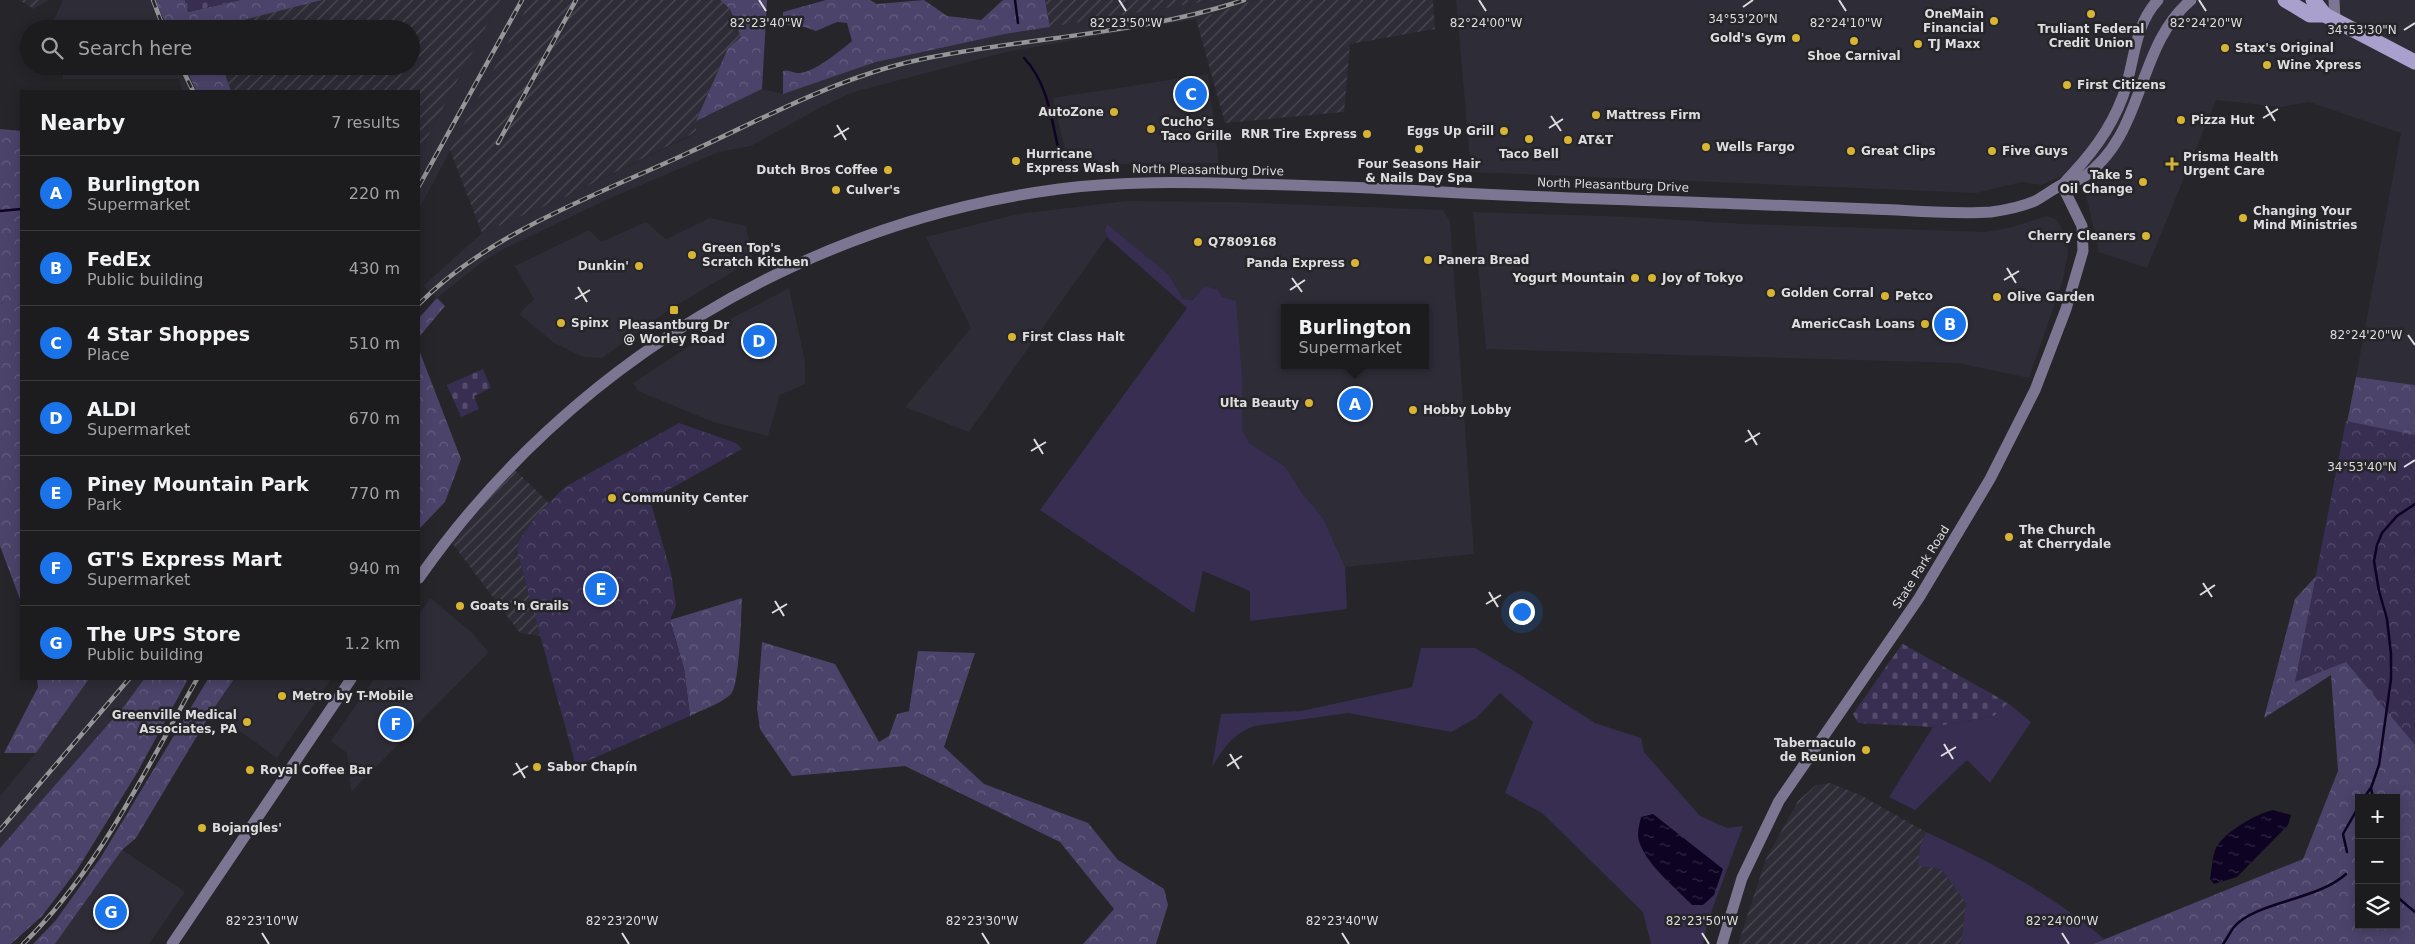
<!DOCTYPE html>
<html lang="en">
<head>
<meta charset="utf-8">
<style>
  body { margin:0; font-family:"DejaVu Sans",sans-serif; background:#29292c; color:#f1f3f6 }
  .controls { position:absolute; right:15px; bottom:15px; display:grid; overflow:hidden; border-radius:0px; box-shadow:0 2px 12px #0003 }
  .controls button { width:45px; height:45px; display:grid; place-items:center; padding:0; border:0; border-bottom:1px solid #3a3a3d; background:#1c1c1f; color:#f1f3f6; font:25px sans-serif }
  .you { position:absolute; left:1521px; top:611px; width:18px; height:18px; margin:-12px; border:4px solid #fff; border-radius:50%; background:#1a73e8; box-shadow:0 0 0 8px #1a73e833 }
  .badge { display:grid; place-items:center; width:32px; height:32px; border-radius:50%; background:#1a73e8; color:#fff; font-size:16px; font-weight:700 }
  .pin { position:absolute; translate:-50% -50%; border:2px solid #fff; box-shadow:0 1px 5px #0006 }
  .popup { position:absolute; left:1281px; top:304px; width:148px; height:65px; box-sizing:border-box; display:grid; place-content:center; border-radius:0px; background:#1c1c1f; filter:drop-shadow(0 1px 4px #0005); font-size:16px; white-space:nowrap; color:#a0a1a4 }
  .popup b { font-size:19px; color:#f1f3f6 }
  .popup::after { content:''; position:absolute; left:50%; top:100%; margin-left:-10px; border:10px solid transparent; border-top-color:#1c1c1f }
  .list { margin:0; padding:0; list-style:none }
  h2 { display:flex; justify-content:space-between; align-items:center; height:65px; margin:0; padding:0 20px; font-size:21px }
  h2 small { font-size:16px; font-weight:400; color:#a0a1a4 }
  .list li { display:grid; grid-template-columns:32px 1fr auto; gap:15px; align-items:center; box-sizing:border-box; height:75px; padding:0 20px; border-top:1px solid #3a3a3d }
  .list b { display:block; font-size:19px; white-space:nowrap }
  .list p { margin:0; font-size:16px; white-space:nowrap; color:#a0a1a4 }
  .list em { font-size:16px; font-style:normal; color:#a0a1a4 }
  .icon { flex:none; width:28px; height:28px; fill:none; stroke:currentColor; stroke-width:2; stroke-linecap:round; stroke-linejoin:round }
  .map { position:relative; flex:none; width:2415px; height:944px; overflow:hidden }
  .search { position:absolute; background:#1c1c1f; box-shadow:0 2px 12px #0003; left:20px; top:20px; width:400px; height:55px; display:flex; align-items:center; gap:12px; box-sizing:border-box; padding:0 18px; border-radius:28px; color:#a0a1a4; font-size:19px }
  .panel { position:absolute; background:#1c1c1f; box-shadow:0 2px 12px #0003; left:20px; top:90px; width:400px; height:590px; border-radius:0px }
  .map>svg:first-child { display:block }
  .built { fill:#2e2c36; fill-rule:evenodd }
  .industrial { fill:url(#industrial-furrows) }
  .grass { fill:#382e52 }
  .forest { fill:url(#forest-crowns); fill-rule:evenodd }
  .cemetery { fill:url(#cemetery-stones) }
  .park { fill:url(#park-crowns) }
  .water { fill:url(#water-ripples) }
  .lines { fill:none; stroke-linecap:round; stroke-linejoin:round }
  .stream { stroke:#0e0323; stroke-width:2.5 }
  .secondary { stroke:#7c7693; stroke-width:11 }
  .highway { stroke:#aaa0cd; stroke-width:15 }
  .rail-casing { stroke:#969699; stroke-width:4.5 }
  .rail { stroke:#262529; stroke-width:2.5; stroke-dasharray:8; stroke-linecap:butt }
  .ticks { fill:none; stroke:#dddddf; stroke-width:2 }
  .poi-dot { fill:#d7b434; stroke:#262529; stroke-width:2 }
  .labels { text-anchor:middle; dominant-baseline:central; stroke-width:5; stroke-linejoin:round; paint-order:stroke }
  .poi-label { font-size:12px; font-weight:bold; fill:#dddddf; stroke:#262529; text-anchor:start }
  .street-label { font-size:12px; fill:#dddddf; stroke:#262529 }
  .ticks-label { font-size:12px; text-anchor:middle; fill:#dddddf; stroke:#262529; stroke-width:5; stroke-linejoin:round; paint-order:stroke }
</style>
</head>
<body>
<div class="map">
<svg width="2415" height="944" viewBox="0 0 2415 944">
  <defs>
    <pattern id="industrial-furrows" width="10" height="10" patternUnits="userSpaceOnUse" patternTransform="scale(1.25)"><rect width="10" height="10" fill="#2e2c36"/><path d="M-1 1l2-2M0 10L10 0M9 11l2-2" fill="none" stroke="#4c4a53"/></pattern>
    <pattern id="forest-crowns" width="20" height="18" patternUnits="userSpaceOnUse" patternTransform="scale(1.25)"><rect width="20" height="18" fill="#4c436a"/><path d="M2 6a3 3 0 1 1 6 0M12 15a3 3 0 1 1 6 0" fill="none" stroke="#655e7f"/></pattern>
    <pattern id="cemetery-stones" width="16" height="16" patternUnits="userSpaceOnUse" patternTransform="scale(1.25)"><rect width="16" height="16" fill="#382e52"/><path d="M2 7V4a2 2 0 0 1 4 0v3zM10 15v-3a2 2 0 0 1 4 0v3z" fill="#544c6a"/></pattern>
    <pattern id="park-crowns" width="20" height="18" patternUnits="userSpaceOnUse" patternTransform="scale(1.25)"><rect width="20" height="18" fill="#382e52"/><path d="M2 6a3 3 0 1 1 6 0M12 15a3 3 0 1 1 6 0" fill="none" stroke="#544c6a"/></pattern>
    <pattern id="water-ripples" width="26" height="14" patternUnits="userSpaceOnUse" patternTransform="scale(1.25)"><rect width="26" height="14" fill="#0e0323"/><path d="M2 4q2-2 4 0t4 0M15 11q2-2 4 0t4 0" fill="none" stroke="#312742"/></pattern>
  </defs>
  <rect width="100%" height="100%" fill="#262529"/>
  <g class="built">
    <polygon points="63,0 155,0 168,29 50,29"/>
    <polygon points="500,0 531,0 419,209 419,153"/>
    <polygon points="1214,0 1255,0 1196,19 1006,52 854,92 825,105 751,146 719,152 606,200 504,249 481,263 437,298 423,286 482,233 561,199 696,133 696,121 762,89 783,94 876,62 927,50 1005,34"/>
    <polygon points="1456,0 2415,0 2415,385 2356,377 2401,133 2309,102 2281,107 2216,100 2147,268 2099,252 2080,169 2041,185 2022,182 1976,193 1471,172"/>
    <polygon points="63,66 185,66 196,91 182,91 179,79 63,79"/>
    <polygon points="1208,74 1219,163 1139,163 1069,168 1053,98"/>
    <path d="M1126,201l108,1 209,8 7,11 24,333 -129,13 -22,-49 -22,-26 -16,-26 -37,-23 -6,-13v-53l-49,-77 -10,-1 -14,-24 -64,-44 2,6 -138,195 -64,-25 66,-79 -45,-91 92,-23zM1285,308h140v57h-140z"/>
    <polygon points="1473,212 1633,217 1744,224 1986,232 2009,228 2047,216 2057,220 2066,235 2068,252 2063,280 2029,378 1958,363 1486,349"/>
    <polygon points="710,218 746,226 753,260 673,307 602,358 583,357 553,342 519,314 534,299 515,266 589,230 601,242 646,222 666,239"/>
    <polygon points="789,288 805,361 805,384 780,395 768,436 713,422 638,391 633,383 734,317"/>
    <polygon points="430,598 471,632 489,652 351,792 347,753 331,741 374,679 419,679 419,615"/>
    <polygon points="89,679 144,679 125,705 0,848 0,796 36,753"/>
    <polygon points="234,679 331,679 277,758 212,711"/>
    <polygon points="122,850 185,892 149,944 55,944"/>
  </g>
  <g class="industrial">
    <polygon points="19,0 49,0 34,9"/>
    <polygon points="322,0 500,0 419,153 419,91 224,91 218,66 411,66 411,29 208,28"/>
    <polygon points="531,0 720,0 730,9 741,37 728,48 696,121 696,132 561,199 482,233 450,150"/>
    <polygon points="1045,0 1214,0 1050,27"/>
    <polygon points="1255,0 1433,0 1435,29 1350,44 1344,112 1225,123 1196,19"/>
    <polygon points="513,468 549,503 537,515 519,540 517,551 541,636 520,633 449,539"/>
    <polygon points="1830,783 1860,795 1926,832 1920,847 1941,869 1967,903 1961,944 1738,944 1766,859 1798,801 1816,785"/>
  </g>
  <g class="grass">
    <polygon points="1107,224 1169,275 1183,299 1193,300 1205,286 1218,290 1222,297 1236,301 1242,377 1242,430 1249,443 1285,466 1301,492 1323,518 1345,567 1347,609 1250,621 1250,591 1203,571 1194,613 1040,510 1187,308 1107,237 1105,231"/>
    <path d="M1421,648h54l39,23 81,52 46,15 3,14 56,64 27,12 16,-2 -35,95 -5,23h-52l-8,-32 -101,-99 -37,-20 28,-71 -33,-29 -24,25 -25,14 -103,-19 -93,13c-22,7 -31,22 -43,41l9,-53 80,-3 111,-24z"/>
    <polygon points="2008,703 2031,722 1990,783 1967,760 1915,810 1889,797 1933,727 1994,716"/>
    <path d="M1926,832c61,28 128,63 178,107l-11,5h-132l5,-41 -25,-34 -23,-3 2,-19z"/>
  </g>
  <g class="forest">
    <polygon points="155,0 185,0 188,12 240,0 322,0 208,29 168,29"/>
    <polygon points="720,0 767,0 762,89 696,121 728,48 741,37 730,9"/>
    <path d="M826,0h44l7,4 47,-4 23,16 34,4 22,-20h42l5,27 -45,7 -129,28 -93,32v-23c6,-2 9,2 15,2 15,1 43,-23 54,-32l-5,-18 -10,-1 -21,9 -11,-4 -22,-3v-12z"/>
    <polygon points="185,66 222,66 231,91 196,91"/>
    <polygon points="0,129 21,131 21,602 0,546"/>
    <polygon points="437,298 445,306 419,337 419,318"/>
    <polygon points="419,350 461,459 445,502 419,529"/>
    <path d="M2356,377l59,8v559h-322l210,-85 35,-88 -7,-96 -67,43 31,-119 22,-24zM2359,798h37v127h-37z"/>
    <path d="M742,598c-1,16 -2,87 -11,96 -7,8 -31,17 -41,22l-6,-47 -14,-49z"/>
    <polygon points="762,642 835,664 879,742 889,736 897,714 909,711 918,651 975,653 944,747 984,784 1088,823 1118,860 1164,889 1168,905 1156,944 1083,944 1114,909 1060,842 905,766 792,776 760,729 757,708"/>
    <polygon points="37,679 89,679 36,753 4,753 38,687"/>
    <polygon points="144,679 188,679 137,773 77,870 42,916 11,944 0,944 0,848 125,705"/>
    <polygon points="208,679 234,679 212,711 136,838 122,850 55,944 33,944 56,920 101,857"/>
  </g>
  <g class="cemetery">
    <polygon points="185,0 240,0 188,12"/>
    <polygon points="483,369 491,388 474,396 479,409 461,417 447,385"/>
    <polygon points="1902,644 1903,644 2008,703 1994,716 1933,727 1858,723 1853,714"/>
  </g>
  <g class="park">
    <polygon points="2346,421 2415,435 2415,745 2346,662 2295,682"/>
    <polygon points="679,423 736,443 742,449 650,500 671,573 676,605 670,620 684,669 690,716 576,766 517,551 519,540 537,515 565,487"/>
  </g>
  <g class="water">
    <path d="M2273,810l18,5 -3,10 -51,52 -23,7 -4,-5c2,-10 2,-22 6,-31 8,-16 40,-34 57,-38z"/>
    <path d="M1653,814l70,55 -9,26 -11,10h-11c-17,-18 -43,-38 -52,-61 -4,-9 -1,-18 1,-27z"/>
  </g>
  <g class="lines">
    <g class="stream">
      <polyline points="1015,0 1018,23"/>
      <path d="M1024,58c26,27 28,68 37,102"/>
      <polyline points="0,211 21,209"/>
      <polyline points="2364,798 2370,789"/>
      <polyline points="2373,798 2371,788 2379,765 2391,679 2391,654 2387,619 2379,591 2374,561 2377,545 2382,533 2397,516 2415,504"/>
      <polyline points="2347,852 2343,834 2359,806"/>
      <polyline points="2396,896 2415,912"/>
      <path d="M2223,944c4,-5 7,-12 11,-17 21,-25 84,-27 112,-53"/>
    </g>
    <g class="secondary">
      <polyline points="2334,0 2335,20"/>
      <path d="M2063,184c26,-27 47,-53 60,-88 12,-33 10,-69 35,-96"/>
      <path d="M419,578c148,-211 383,-355 640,-389 62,-8 125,-7 188,-5 65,1 131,4 196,8 100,6 200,8 300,12 51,2 103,4 154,6 31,2 63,4 94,2 15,-2 30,-5 44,-11 9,-5 17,-11 26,-16 7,-3 15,-3 21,-7 64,-43 53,-131 109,-178"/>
      <polyline points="172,944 351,679"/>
      <polyline points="1722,944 1742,878 1779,801 1919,598 1990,479 2035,390 2066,309 2083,251 2082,226 2062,185"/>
    </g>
    <g class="highway">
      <polyline points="2285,0 2310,15 2325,15"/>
      <polyline points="2313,0 2325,15 2415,62"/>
    </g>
    <defs>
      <g id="rail">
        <polyline points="153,0 164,29"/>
        <polyline points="181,66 193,91"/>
        <polyline points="498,143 576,0"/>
        <polyline points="419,186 522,0"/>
        <path d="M419,304c71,-72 180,-110 271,-152 74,-34 149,-75 228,-92 108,-23 221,-25 326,-60"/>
        <polyline points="0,830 129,679"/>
        <path d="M23,944c76,-74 122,-174 174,-265"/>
      </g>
    </defs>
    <use href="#rail" class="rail-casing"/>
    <use href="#rail" class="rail"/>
  </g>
  <path class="ticks" d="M759,0l7,11M1119,0l7,11M1479,0l7,11M1839,0l7,11M2199,0l7,11M1743,7l10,-7M2404,30l11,-7M2266,106l9,15M1551,116l10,15M2263,118l15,-9M837,125l9,15M1549,128l14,-9M834,137l15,-9M2007,268l9,15M1292,278l10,14M2004,280l15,-9M578,287l9,15M1290,290l15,-10M575,299l15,-9M2408,335l7,10M1748,430l9,15M1034,439l9,15M1745,442l15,-9M1031,451l15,-9M2404,467l11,-7M2203,583l9,14M1489,592l9,15M2200,595l15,-10M775,601l9,15M1486,604l15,-9M772,613l15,-9M1944,744l9,15M1230,754l9,15M1941,756l15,-9M516,763l9,15M1227,766l15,-10M513,775l15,-9M262,933l7,11M622,933l7,11M982,933l7,11M1342,933l7,11M1702,933l7,11M2062,933l7,11"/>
  <g class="poi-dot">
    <circle cx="2091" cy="14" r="5"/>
    <circle cx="1994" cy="21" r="5"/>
    <circle cx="1796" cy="38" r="5"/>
    <circle cx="1854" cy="41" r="5"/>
    <circle cx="1918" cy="44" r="5"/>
    <circle cx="2225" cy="48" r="5"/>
    <circle cx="2267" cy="65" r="5"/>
    <circle cx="2067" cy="85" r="5"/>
    <circle cx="1114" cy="112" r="5"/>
    <circle cx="1596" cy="115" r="5"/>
    <circle cx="2181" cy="120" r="5"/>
    <circle cx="1151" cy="129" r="5"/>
    <circle cx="1504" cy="131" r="5"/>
    <circle cx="1367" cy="134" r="5"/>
    <circle cx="1529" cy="139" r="5"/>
    <circle cx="1568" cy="140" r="5"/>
    <circle cx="1706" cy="147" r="5"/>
    <circle cx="1419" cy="149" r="5"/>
    <circle cx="1851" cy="151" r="5"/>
    <circle cx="1992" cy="151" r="5"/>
    <circle cx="1016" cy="161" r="5"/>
    <path d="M2169.5 156.5h5v5h5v5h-5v5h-5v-5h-5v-5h5z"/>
    <circle cx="888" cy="170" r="5"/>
    <circle cx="2143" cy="182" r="5"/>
    <circle cx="836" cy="190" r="5"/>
    <circle cx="2243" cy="218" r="5"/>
    <circle cx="2146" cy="236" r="5"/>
    <circle cx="1198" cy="242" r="5"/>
    <circle cx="692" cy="255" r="5"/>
    <circle cx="1428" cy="260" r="5"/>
    <circle cx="1355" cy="263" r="5"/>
    <circle cx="639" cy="266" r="5"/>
    <circle cx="1635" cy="278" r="5"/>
    <circle cx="1652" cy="278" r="5"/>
    <circle cx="1771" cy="293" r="5"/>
    <circle cx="1885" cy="296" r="5"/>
    <circle cx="1997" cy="297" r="5"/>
    <rect x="669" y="305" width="10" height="10" rx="2.5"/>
    <circle cx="561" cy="323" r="5"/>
    <circle cx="1925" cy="324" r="5"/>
    <circle cx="1012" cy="337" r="5"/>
    <circle cx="1309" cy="403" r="5"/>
    <circle cx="1413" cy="410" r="5"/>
    <circle cx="612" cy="498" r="5"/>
    <circle cx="2009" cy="537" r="5"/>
    <circle cx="460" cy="606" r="5"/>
    <circle cx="282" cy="696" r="5"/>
    <circle cx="247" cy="722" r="5"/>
    <circle cx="1866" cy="750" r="5"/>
    <circle cx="537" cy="767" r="5"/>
    <circle cx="250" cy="770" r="5"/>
    <circle cx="202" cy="828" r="5"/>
  </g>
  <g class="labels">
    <g class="poi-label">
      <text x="1984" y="14" text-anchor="end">OneMain<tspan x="1984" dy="14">Financial</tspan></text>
      <text x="2091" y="29" text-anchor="middle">Truliant Federal<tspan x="2091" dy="14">Credit Union</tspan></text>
      <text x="1786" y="38" text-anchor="end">Gold's Gym</text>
      <text x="1928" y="44">TJ Maxx</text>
      <text x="2235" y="48">Stax's Original</text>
      <text x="1854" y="56" text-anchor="middle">Shoe Carnival</text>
      <text x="2277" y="65">Wine Xpress</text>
      <text x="2077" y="85">First Citizens</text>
      <text x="1104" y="112" text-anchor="end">AutoZone</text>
      <text x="1606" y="115">Mattress Firm</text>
      <text x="2191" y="120">Pizza Hut</text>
      <text x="1161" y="122">Cucho’s<tspan x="1161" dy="14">Taco Grille</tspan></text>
      <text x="1494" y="131" text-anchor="end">Eggs Up Grill</text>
      <text x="1357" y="134" text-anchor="end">RNR Tire Express</text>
      <text x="1578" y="140">AT&amp;T</text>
      <text x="1716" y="147">Wells Fargo</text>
      <text x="1861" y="151">Great Clips</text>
      <text x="2002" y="151">Five Guys</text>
      <text x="1026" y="154">Hurricane<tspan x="1026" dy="14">Express Wash</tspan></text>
      <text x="1529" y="154" text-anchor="middle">Taco Bell</text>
      <text x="2183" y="157">Prisma Health<tspan x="2183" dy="14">Urgent Care</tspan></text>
      <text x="1419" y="164" text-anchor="middle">Four Seasons Hair<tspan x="1419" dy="14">&amp; Nails Day Spa</tspan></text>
      <text x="878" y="170" text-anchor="end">Dutch Bros Coffee</text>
      <text x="2133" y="175" text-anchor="end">Take 5<tspan x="2133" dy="14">Oil Change</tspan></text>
      <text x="846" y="190">Culver's</text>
      <text x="2253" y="211">Changing Your<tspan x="2253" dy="14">Mind Ministries</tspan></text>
      <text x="2136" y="236" text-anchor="end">Cherry Cleaners</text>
      <text x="1208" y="242">Q7809168</text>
      <text x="702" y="248">Green Top's<tspan x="702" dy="14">Scratch Kitchen</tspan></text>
      <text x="1438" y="260">Panera Bread</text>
      <text x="1345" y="263" text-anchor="end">Panda Express</text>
      <text x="629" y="266" text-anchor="end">Dunkin'</text>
      <text x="1625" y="278" text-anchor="end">Yogurt Mountain</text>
      <text x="1662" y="278">Joy of Tokyo</text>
      <text x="1781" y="293">Golden Corral</text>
      <text x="1895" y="296">Petco</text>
      <text x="2007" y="297">Olive Garden</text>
      <text x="571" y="323">Spinx</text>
      <text x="1915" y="324" text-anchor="end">AmericCash Loans</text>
      <text x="674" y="325" text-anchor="middle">Pleasantburg Dr<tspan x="674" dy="14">@ Worley Road</tspan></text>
      <text x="1022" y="337">First Class Halt</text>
      <text x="1299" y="403" text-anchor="end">Ulta Beauty</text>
      <text x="1423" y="410">Hobby Lobby</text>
      <text x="622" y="498">Community Center</text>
      <text x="2019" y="530">The Church<tspan x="2019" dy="14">at Cherrydale</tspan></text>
      <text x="470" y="606">Goats 'n Grails</text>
      <text x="292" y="696">Metro by T-Mobile</text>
      <text x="237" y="715" text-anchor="end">Greenville Medical<tspan x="237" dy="14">Associates, PA</tspan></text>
      <text x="1856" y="743" text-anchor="end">Tabernaculo<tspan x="1856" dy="14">de Reunion</tspan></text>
      <text x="547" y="767">Sabor Chapín</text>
      <text x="260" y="770">Royal Coffee Bar</text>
      <text x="212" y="828">Bojangles'</text>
    </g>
    <g class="street-label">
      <text transform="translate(1208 170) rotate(1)">North Pleasantburg Drive</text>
      <text transform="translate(1613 185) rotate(2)">North Pleasantburg Drive</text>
      <text transform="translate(1921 567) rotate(-58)">State Park Road</text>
    </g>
  </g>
  <g class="ticks-label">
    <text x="1743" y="23">34°53'20"N</text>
    <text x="2206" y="27">82°24'20"W</text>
    <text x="766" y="27">82°23'40"W</text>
    <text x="1126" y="27">82°23'50"W</text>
    <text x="1486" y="27">82°24'00"W</text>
    <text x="1846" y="27">82°24'10"W</text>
    <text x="2362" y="34">34°53'30"N</text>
    <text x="2366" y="339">82°24'20"W</text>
    <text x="2362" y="471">34°53'40"N</text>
    <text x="262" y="925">82°23'10"W</text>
    <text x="622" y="925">82°23'20"W</text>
    <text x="982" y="925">82°23'30"W</text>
    <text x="1342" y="925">82°23'40"W</text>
    <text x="1702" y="925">82°23'50"W</text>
    <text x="2062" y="925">82°24'00"W</text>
  </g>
</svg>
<div class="controls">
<button>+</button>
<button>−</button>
<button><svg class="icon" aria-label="layers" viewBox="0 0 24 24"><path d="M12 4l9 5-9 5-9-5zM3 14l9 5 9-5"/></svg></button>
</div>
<div class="you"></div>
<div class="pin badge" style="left:1355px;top:404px">A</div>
<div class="popup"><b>Burlington</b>Supermarket</div>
<div class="pin badge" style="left:1950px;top:324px">B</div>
<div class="pin badge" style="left:1191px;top:94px">C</div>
<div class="pin badge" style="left:759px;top:341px">D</div>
<div class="pin badge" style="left:601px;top:589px">E</div>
<div class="pin badge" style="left:396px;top:724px">F</div>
<div class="pin badge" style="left:111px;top:912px">G</div>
<div class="search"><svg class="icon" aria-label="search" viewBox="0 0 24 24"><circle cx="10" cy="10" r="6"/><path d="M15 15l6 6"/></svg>Search here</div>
<section class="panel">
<h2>Nearby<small>7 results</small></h2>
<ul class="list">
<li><span class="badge">A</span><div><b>Burlington</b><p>Supermarket</p></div><em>220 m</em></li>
<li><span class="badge">B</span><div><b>FedEx</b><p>Public building</p></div><em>430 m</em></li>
<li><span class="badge">C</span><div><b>4 Star Shoppes</b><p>Place</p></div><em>510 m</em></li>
<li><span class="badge">D</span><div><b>ALDI</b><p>Supermarket</p></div><em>670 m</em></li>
<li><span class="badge">E</span><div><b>Piney Mountain Park</b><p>Park</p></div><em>770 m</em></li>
<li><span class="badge">F</span><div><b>GT'S Express Mart</b><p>Supermarket</p></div><em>940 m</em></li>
<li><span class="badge">G</span><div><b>The UPS Store</b><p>Public building</p></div><em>1.2 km</em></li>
</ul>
</section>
</div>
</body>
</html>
